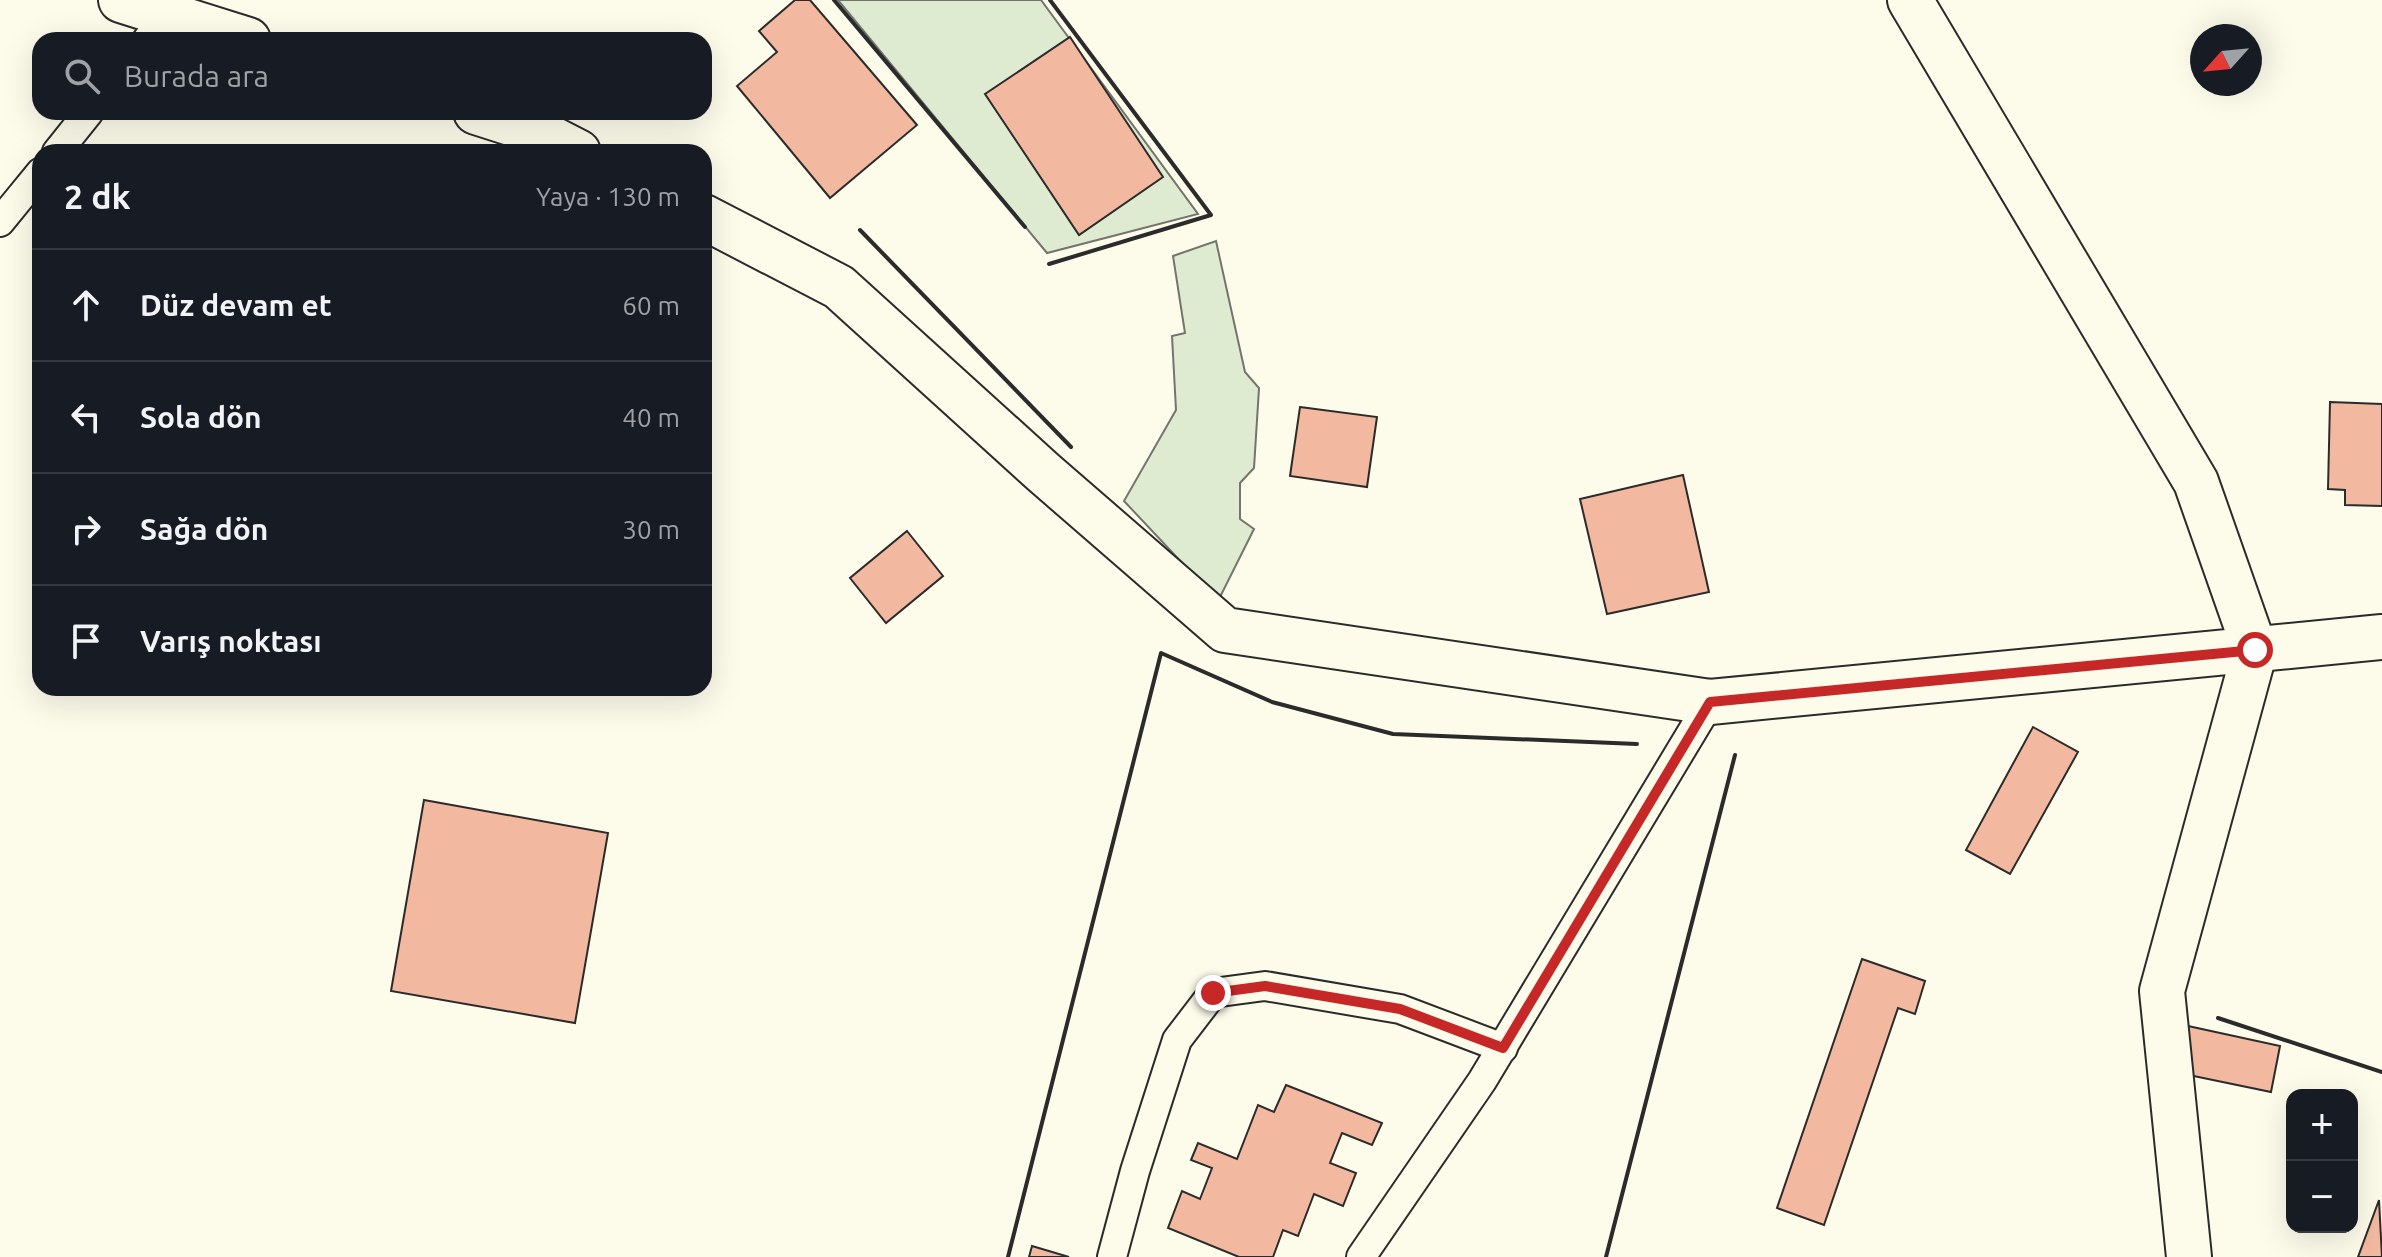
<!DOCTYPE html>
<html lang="tr">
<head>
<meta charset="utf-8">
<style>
  body { margin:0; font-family:Ubuntu,sans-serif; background:#20242c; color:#f1f3f6 }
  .controls { position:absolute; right:24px; bottom:24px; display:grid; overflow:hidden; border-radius:16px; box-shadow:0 8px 32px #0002 }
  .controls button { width:72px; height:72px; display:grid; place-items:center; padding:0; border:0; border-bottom:2px solid #363941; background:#171b24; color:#f1f3f6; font:40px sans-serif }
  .compass { position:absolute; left:2190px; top:24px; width:72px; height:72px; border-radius:50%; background:#171b24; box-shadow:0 8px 32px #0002; rotate:243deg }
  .stop { position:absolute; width:24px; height:24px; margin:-18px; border:6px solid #c62828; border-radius:50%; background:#fff }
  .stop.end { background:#c62828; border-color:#fff; box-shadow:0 2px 8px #0008 }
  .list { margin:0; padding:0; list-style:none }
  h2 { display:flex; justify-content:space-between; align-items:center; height:104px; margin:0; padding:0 32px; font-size:34px }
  h2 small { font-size:26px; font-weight:400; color:#9ea1a6 }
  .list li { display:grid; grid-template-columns:52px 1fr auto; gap:24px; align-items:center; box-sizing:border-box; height:112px; padding:0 32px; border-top:2px solid #363941 }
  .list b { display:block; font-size:30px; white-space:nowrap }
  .list em { font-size:26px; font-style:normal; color:#9ea1a6 }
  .icon { flex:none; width:44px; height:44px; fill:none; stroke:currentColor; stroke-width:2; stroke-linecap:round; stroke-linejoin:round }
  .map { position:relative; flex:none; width:2382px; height:1257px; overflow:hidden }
  .search { position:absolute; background:#171b24; box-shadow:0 8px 32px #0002; left:32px; top:32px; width:680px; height:88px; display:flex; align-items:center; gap:20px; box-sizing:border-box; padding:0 28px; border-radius:24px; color:#9ea1a6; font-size:30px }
  .panel { position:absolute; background:#171b24; box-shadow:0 8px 32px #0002; left:32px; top:144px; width:680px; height:552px; border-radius:24px }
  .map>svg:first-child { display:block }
  .green { fill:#deebd1; stroke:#74746e; stroke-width:2 }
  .building { fill:#f2b8a0; stroke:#2b2b2b; stroke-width:2 }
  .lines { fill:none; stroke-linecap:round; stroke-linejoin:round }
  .lane-casing { stroke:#2b2b2b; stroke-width:32 }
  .street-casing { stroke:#2b2b2b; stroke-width:48 }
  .lane { stroke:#fdfbea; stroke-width:28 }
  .street { stroke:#fdfbea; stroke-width:44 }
  .wall { stroke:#2b2b2b; stroke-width:4 }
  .route { stroke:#c62828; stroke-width:10 }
</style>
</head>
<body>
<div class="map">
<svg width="2382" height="1257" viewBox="0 0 2382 1257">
  <rect width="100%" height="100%" fill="#fdfbea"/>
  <g class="green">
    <polygon points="838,0 1041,0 1198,214 1047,253"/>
    <polygon points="1216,241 1245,372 1259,388 1254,468 1240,483 1240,519 1254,529 1218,601 1124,501 1176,410 1172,336 1185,333 1173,256"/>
  </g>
  <g class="building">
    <polygon points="795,0 810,0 917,125 830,198 737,86 777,52 759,31"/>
    <polygon points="1070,37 1163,177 1079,235 985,94"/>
    <polygon points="2330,402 2382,404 2382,506 2345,505 2345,490 2328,489"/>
    <polygon points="1300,407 1377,417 1367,487 1290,476"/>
    <polygon points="1683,475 1709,592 1607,614 1580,499"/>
    <polygon points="907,531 943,576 886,623 850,578"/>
    <polygon points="2033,727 2078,752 2010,874 1966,850"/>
    <polygon points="424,800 608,833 575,1023 391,991"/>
    <polygon points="1862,959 1925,981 1915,1014 1898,1008 1824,1225 1777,1208"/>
    <polygon points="2188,1026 2280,1046 2271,1092 2179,1073"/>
    <polygon points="1286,1085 1382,1123 1372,1145 1342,1133 1330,1163 1356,1173 1343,1206 1314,1194 1298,1236 1283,1230 1273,1257 1239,1257 1168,1228 1182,1191 1200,1199 1212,1168 1191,1160 1198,1143 1237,1159 1258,1105 1274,1112"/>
    <polygon points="2379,1200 2382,1257 2358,1257"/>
    <polygon points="1032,1246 1069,1257 1029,1257"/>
  </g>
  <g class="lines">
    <defs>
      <g id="lane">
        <polyline points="147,40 167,15"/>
        <polyline points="57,152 89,112"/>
        <polyline points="0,222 40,173"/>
        <polyline points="1112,1257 1135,1171 1177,1040 1213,993 1265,986 1400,1009 1503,1048"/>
        <polyline points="1361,1257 1482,1081 1710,702"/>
      </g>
      <g id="street">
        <polyline points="121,0 248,40"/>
        <polyline points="1910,0 2196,482 2255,650 2162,991 2189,1257"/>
        <polyline points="476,112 539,132 578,152"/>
        <polyline points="704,217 839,287 1043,472 1225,630 1710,702 2382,637"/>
      </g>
    </defs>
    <use href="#lane" class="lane-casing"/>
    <use href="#street" class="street-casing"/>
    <use href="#lane" class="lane"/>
    <use href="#street" class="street"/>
    <g class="wall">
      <polyline points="834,0 1025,227"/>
      <polyline points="860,230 1071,447"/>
      <polyline points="1049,264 1211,215 1050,0"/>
      <polyline points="2218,1018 2382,1072"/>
      <polyline points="1008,1257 1161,653 1272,702 1393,734 1637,744"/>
      <polyline points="1606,1257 1735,755"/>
    </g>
  </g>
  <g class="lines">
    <polyline class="route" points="1213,993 1265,986 1400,1009 1503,1048 1710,702 2255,650"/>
  </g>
</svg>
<div class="controls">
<button>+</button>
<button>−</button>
</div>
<svg class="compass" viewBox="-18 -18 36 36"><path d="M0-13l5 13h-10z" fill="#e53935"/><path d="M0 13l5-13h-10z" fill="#9ea1a6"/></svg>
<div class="stop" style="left:2255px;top:650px"></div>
<div class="stop end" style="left:1213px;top:993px"></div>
<div class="search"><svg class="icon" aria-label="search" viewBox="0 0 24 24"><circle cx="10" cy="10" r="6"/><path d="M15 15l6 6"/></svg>Burada ara</div>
<section class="panel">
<h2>2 dk<small>Yaya · 130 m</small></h2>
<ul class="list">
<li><svg class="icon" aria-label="ahead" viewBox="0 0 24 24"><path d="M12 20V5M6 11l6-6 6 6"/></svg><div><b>Düz devam et</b></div><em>60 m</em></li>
<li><svg class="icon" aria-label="left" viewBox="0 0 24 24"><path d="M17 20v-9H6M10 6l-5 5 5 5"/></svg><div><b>Sola dön</b></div><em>40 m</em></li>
<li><svg class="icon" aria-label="right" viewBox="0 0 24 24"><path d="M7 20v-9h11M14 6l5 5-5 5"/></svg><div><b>Sağa dön</b></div><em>30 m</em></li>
<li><svg class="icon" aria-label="arrive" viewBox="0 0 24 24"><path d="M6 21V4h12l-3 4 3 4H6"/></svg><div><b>Varış noktası</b></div></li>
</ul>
</section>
</div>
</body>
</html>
